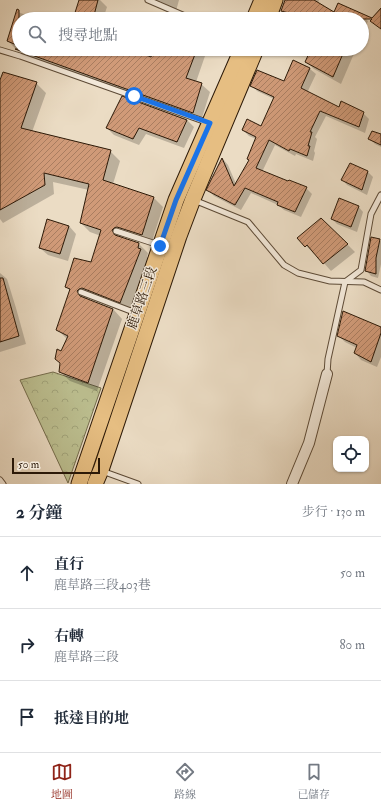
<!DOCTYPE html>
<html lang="zh-TW">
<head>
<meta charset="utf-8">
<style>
  body { margin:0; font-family:"IM FELL Double Pica","Noto Serif TC",serif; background:#f2f2f3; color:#1f2937 }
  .controls { position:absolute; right:12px; bottom:12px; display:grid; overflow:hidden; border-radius:8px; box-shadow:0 1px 3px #0004 }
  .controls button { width:36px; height:36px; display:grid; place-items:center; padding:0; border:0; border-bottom:1px solid #e0e1e3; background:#fff; color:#1f2937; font:20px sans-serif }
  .scale { position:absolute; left:12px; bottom:10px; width:88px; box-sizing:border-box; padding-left:4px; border:2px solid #2c1907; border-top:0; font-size:11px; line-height:14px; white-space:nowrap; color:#2c1907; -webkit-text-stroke:3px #f2e8d9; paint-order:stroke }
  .stop { position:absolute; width:12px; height:12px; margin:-9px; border:3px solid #1a73e8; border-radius:50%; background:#fff }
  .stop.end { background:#1a73e8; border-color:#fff; box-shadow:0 1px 4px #0008 }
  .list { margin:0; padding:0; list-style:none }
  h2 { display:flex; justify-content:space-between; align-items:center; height:52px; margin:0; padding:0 16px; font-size:17px }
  h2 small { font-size:13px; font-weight:400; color:#747a83 }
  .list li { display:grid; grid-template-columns:26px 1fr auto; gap:12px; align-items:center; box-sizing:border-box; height:72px; padding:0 16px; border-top:1px solid #e0e1e3 }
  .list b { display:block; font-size:15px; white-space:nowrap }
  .list p { margin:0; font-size:13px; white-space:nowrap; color:#747a83 }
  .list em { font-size:13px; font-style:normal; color:#747a83 }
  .icon { flex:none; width:22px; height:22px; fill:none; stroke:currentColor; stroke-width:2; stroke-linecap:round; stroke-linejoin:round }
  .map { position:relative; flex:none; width:381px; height:484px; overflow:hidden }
  .search { position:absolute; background:#fff; box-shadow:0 1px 3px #0004; left:12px; right:12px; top:12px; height:44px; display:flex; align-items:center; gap:10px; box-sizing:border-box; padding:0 14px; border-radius:22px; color:#747a83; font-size:15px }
  .sheet { height:268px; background:#fff }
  nav { display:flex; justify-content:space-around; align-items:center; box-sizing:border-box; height:56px; border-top:1px solid #e0e1e3; background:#fff; font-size:11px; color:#747a83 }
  nav a { display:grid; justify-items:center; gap:2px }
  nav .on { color:#8f2418 }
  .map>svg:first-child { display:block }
  .park { fill:url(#park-crowns); stroke:#746c4c }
  .shadow { fill:#0003 }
  .building { fill:url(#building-hatch); stroke:#2c1907 }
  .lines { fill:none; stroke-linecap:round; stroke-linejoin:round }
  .service-casing { stroke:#5c4a36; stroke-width:7 }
  .minor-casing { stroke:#5c4a36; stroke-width:12 }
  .primary-casing { stroke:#2c1907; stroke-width:17 }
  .service { stroke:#f2e8d9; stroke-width:5 }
  .minor { stroke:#f2e8d9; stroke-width:10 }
  .primary { stroke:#e6be82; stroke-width:15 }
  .route { stroke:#1a73e8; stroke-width:5 }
  .labels { text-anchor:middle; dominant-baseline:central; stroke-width:3; stroke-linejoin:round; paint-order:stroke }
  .street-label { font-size:13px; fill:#2c1907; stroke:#f2e8d9 }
</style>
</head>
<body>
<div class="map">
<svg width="381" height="484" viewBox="0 0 381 484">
  <defs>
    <pattern id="park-crowns" width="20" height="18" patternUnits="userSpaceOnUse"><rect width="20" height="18" fill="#bcbf90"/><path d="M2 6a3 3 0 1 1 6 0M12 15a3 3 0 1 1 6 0" fill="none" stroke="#a2a47b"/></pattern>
    <pattern id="building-hatch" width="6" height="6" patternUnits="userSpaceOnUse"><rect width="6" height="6" fill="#d09a78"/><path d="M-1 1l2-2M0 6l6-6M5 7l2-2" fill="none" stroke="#a97d60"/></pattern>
  </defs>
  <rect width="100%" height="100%" fill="#ebdcc4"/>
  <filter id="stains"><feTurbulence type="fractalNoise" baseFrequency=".005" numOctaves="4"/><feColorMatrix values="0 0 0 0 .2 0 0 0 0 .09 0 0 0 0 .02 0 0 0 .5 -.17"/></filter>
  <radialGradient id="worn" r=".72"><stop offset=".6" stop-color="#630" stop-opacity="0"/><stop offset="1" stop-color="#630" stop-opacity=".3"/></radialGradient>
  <polygon class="park" points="53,372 101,388 68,483 20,380"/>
  <g class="shadow">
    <polygon points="80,0 100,0 107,7 103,19 74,19"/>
    <polygon points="152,0 179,0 176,11"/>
    <polygon points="286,0 319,0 318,3 334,13 360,14 368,21 362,35 362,19 289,18 282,11"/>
    <polygon points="18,12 36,19 19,19 19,49 129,49 151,58 155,49 198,49 205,56 196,82 201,84 210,92 201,121 34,61 26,53 16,49 8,41"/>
    <polygon points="312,49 356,49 341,84 314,69 306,62"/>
    <polygon points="294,61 310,69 316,74 307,93 339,108 363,113 369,119 365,133 326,116 315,137 317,139 314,151 315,153 313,161 296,154 295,156 275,145 262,172 306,188 312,194 301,217 284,210 278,205 251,193 241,210 214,196 208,190 223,159 228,165 236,184 250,161 256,139 249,136 243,130 261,127 274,99 257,91 252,85 284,83"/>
    <polygon points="0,83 36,83 46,93 32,132 110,151 120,161 113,184 154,198 163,207 151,244 127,236 120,238 139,244 148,253 147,257 150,259 129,311 93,297 88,298 87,300 113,309 122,319 97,391 70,381 60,372 62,352 67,339 57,329 70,291 67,287 91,263 101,236 90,232 81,223 89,190 53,182 54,194 3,223 0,219"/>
    <polygon points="122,97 187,120 194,127 184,148 146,134 139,145 114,135 107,128"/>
    <polygon points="381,136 381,147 375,144 370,139"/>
    <polygon points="368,172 373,177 367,195 347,185 342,179"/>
    <polygon points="358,206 363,212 357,232 337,224 332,219"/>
    <polygon points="69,226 76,234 68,261 48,255 40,248"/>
    <polygon points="299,238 347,244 355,252 331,271 315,253 314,254"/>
    <polygon points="372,238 381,241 381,264 378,278 371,276 366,270"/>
    <polygon points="0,273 7,279 16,308 26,344 0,352"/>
    <polygon points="381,328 381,357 377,367 361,360 355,353 357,348 345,342 338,335"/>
  </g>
  <g class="building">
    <polygon points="79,0 98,0 93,19 73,19"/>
    <polygon points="285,0 314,0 334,12 338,3 372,18 381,8 381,29 370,21 372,19 309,19 309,18 281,11"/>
    <polygon points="17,9 19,10 19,46 7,41"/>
    <polygon points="15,49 132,49 151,57 154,49 197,49 186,78 202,83 193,113"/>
    <polygon points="311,49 345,49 333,77 305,62"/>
    <polygon points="293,60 310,68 301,88 339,107 341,101 364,112 359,127 320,111 310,132 312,132 308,146 310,146 307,156 290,149 289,151 269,140 256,168 288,181 289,180 307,187 295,212 277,205 278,202 245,188 235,205 206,190 222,158 234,186 249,160 247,159 256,137 242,130 247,119 261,126 274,97 250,86 257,70 284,81"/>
    <polygon points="3,72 37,82 21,128 111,150 103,180 154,197 142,235 117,227 114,228 112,230 115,235 139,243 138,248 141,249 120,303 82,288 79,289 77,291 80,296 113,309 88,383 59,372 60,363 55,359 57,349 61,351 68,336 56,330 70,289 65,287 74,258 91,262 101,230 80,223 89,184 44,173 45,185 0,210 0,80"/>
    <polygon points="122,96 187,120 177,142 139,128 133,139 106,128"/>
    <polygon points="372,131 381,134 381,145 368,139"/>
    <polygon points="350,163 368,171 362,190 341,180"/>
    <polygon points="339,198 359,206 351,227 331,219"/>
    <polygon points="321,218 348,244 323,264 307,245 305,247 297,238"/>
    <polygon points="47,219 69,226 60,254 39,248"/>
    <polygon points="371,237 380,239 376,258 376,274 365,271"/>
    <polygon points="0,278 3,278 19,336 0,342"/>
    <polygon points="343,311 381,327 381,333 371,362 354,353 357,345 337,336"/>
  </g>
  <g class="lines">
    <defs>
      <g id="service">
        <polyline points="148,0 192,19"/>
        <polyline points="0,50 20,56 209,123"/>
        <polyline points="194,200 248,222 284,265 298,273 330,281 364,282 381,290"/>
        <polyline points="116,231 159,245"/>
        <polyline points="81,292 136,313"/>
        <polyline points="327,374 328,359 345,282 361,270 371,214 381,195"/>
        <polyline points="102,471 138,484"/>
        <polyline points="0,480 3,484"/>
      </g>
      <polyline id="minor" points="292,484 309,443 327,374"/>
      <g id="primary">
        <polyline points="254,19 262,0"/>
        <polyline points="268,19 275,0"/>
        <polyline points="79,484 176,200 242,49"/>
        <polyline points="95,484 101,470 179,236 193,199 256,49"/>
      </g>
    </defs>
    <use href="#service" class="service-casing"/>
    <use href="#minor" class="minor-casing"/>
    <use href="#primary" class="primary-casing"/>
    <use href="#service" class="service"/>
    <use href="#minor" class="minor"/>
    <use href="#primary" class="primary"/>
  </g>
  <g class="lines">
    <polyline class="route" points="134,96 210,123 176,200 160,246"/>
  </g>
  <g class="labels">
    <g class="street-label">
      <text transform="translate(142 298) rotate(-71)">鹿草路三段</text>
    </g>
  </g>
  <rect width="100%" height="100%" filter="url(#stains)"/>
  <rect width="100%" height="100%" fill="url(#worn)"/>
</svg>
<div class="controls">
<button><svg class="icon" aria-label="locate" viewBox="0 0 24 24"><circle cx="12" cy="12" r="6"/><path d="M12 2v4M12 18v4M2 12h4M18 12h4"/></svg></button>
</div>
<div class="scale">50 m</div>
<div class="stop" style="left:134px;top:96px"></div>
<div class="stop end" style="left:160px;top:246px"></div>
<div class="search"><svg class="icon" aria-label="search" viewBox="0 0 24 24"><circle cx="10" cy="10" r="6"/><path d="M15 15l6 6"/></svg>搜尋地點</div>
</div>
<section class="sheet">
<h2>2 分鐘<small>步行 · 130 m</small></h2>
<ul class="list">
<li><svg class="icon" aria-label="ahead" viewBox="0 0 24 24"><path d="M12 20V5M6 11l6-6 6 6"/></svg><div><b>直行</b><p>鹿草路三段403巷</p></div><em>50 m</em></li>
<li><svg class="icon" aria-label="right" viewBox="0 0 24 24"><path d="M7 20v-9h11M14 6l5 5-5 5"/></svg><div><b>右轉</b><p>鹿草路三段</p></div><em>80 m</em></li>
<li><svg class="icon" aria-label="arrive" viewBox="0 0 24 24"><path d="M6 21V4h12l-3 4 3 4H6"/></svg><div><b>抵達目的地</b></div></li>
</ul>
</section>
<nav>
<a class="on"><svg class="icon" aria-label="map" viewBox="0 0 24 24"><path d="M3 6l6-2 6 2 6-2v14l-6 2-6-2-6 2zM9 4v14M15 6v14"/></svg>地圖</a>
<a><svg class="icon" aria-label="directions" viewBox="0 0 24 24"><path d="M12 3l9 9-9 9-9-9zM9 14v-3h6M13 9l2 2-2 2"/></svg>路線</a>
<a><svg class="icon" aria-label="saved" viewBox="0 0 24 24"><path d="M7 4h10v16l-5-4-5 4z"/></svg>已儲存</a>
</nav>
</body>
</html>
